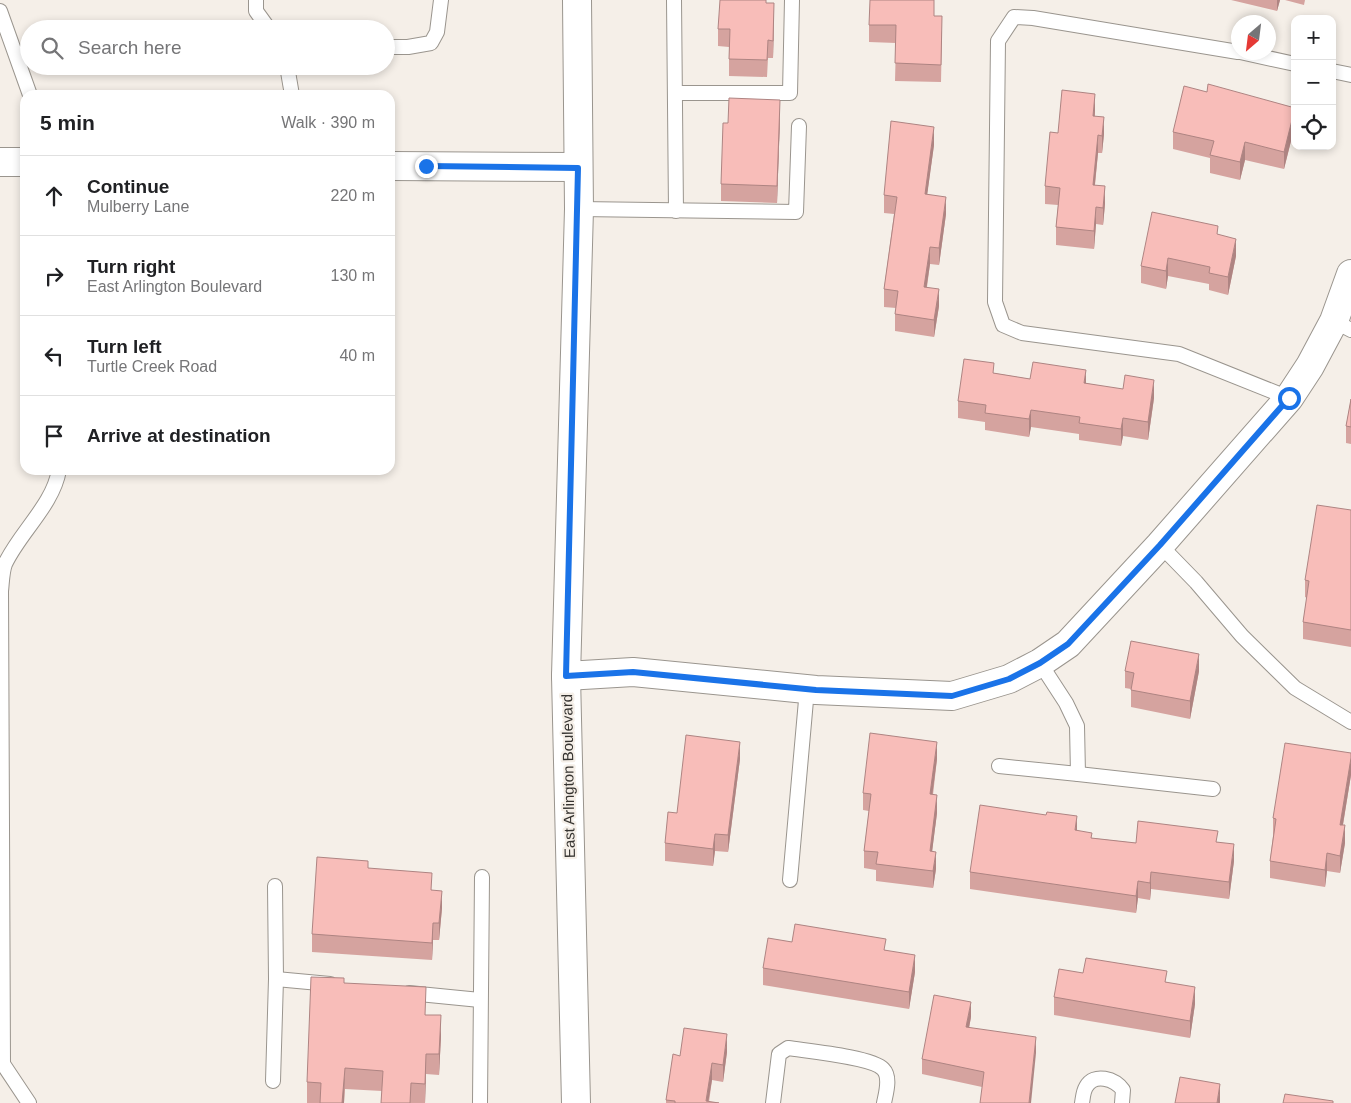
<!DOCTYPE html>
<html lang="en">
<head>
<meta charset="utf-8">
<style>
  body { margin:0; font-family:Helvetica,sans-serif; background:#f6f6f6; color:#202124 }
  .controls { position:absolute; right:15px; top:15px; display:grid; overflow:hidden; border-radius:10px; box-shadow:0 2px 8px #0003 }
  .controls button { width:45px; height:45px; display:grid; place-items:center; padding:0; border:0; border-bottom:1px solid #e0e0e0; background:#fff; color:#202124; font:25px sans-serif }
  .compass { position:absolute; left:1231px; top:15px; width:45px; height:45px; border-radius:50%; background:#fff; box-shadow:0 2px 8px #0003; rotate:208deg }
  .stop { position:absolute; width:15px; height:15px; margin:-11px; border:4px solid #1a73e8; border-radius:50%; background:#fff }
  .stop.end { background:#1a73e8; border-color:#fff; box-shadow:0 1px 5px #0008 }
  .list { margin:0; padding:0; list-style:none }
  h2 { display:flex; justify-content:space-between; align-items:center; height:65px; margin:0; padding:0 20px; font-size:21px }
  h2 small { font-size:16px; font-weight:400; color:#757577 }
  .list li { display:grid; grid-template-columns:32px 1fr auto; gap:15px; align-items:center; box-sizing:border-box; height:80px; padding:0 20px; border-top:1px solid #e0e0e0 }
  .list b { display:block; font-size:19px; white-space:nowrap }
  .list p { margin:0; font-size:16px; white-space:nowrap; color:#757577 }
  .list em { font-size:16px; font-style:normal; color:#757577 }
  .icon { flex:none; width:28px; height:28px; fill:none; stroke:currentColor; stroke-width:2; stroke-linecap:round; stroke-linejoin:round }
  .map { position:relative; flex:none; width:1351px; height:1103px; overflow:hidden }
  .search { position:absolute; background:#fff; box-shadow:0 2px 8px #0003; left:20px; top:20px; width:375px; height:55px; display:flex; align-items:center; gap:12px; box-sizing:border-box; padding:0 18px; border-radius:28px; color:#757577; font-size:19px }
  .panel { position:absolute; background:#fff; box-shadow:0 2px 8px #0003; left:20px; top:90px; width:375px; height:385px; border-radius:15px }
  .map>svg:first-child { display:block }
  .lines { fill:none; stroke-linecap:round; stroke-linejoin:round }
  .service-casing { stroke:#9a958e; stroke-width:16 }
  .minor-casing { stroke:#9a958e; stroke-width:30 }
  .secondary-casing { stroke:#9a958e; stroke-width:30 }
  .service { stroke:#fff; stroke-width:14 }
  .minor { stroke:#fff; stroke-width:28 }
  .secondary { stroke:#fff; stroke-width:28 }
  .wall { fill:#d5a39f }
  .shaded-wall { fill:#ae8482 }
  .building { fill:#f8bdb9; stroke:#ae8482 }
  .route { stroke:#1a73e8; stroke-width:6 }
  .labels { text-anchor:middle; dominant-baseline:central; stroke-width:4.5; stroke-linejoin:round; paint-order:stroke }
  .street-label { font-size:15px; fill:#363431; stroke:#f5efe8 }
</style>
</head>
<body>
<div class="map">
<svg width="1351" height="1103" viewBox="0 0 1351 1103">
  <rect width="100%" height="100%" fill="#f5efe8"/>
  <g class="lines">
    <defs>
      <g id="service">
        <polyline points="256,0 256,11 269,29"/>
        <polyline points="674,0 676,211"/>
        <polyline points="0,11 30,95"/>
        <polyline points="386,47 408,47 431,43 437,32 441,0"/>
        <polyline points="1238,52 1033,18 1014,17 998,41 995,302 1003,325 1022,333 1179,354 1289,398"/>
        <polyline points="1240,52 1295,64"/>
        <polyline points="287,66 292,95"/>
        <polyline points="1332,71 1351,75"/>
        <polyline points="675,93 790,93 792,0"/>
        <polyline points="579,209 796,212 799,126"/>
        <polyline points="1334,321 1351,330"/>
        <polyline points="1160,545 1196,582 1242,636 1295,688 1351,722"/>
        <polyline points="999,766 1078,774 1077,726 1066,703 1040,663"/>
        <polyline points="1078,774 1213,789"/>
        <polyline points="790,880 807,689"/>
        <polyline points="276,979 330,984"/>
        <polyline points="409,993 480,1000"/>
        <polyline points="273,1081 276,979 275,886"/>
        <path d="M29,1103l-26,-39 -2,-473c1,-8 1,-19 4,-27 15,-32 48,-59 54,-94"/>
        <polyline points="480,1103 482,877"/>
        <path d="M773,1103l6,-49 9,-6c19,3 84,9 95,21 8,8 3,24 1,34"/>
        <path d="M1082,1103c1,-5 1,-11 4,-16 8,-15 29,-8 37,3l-1,13"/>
      </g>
      <g id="minor">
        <polyline points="0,162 25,162"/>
        <polyline points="390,166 578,167"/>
        <polyline points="566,676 633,672 816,690 952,696 1009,679 1040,663 1068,644 1160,545 1289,398 1310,366 1334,321 1351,274"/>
      </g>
      <polyline id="secondary" points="576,1103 566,676 579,209 577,0"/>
    </defs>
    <use href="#service" class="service-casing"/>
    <use href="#minor" class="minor-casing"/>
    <use href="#secondary" class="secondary-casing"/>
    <use href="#service" class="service"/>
    <use href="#minor" class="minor"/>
    <use href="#secondary" class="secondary"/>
  </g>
  <g class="wall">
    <polygon points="934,0 934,16 942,33 941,82 895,81 896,43 869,42 869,25"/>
    <polygon points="1231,0 1280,0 1277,11"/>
    <polygon points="1285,0 1305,0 1304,5"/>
    <polygon points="767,3 774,21 773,58 768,58 767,77 729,76 729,47 718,46 718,29"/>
    <polygon points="1095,111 1095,116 1104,134 1102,153 1098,153 1095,185 1105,204 1103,225 1096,224 1094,249 1056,245 1056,227 1058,205 1045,204 1045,186 1058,133"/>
    <polygon points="780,118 777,203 721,201 721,184"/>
    <polygon points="1295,125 1284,169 1245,160 1240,180 1210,173 1210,158 1173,149 1173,132"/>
    <polygon points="934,145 927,194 946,214 939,265 930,264 927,287 939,306 934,337 895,331 895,314 896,308 884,307 884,289 894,214 884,213 884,195"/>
    <polygon points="1218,235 1236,256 1228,295 1209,290 1209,284 1168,276 1166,289 1141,283 1141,266"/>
    <polygon points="994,373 1030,379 1086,383 1154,398 1148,440 1123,436 1121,446 1079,440 1079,434 1031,427 1029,437 985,430 985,422 958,418 958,401"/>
    <polygon points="1351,399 1351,444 1346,443 1346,426"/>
    <polygon points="1351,510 1351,647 1303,639 1303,622 1307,598 1305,597 1305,580"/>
    <polygon points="1125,671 1199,671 1190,719 1131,707 1131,689 1125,688"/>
    <polygon points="1351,753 1351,775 1343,825 1345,843 1340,873 1327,871 1325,887 1270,878 1270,861 1273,836 1273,818"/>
    <polygon points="740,759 728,852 715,851 713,866 665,861 665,843 677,813"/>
    <polygon points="937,759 933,795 937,813 932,851 936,869 933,888 876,881 876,870 864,868 864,851 869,811 863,810 863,793"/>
    <polygon points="1046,815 1092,838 1136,843 1218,842 1234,861 1229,899 1151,889 1150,900 1138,898 1136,913 970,889 970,872"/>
    <polygon points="368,868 432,890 442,908 439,940 433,940 432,960 312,952 312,934"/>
    <polygon points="792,942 886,950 915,972 909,1009 763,985 763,968"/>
    <polygon points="1083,973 1167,982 1195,1004 1190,1038 1054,1015 1054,997"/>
    <polygon points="344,983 426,1015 441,1036 439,1075 426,1074 425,1103 381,1103 382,1091 345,1089 344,1103 307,1103 307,1082"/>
    <polygon points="971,1017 969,1028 1036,1053 982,1087 922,1074 922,1059"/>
    <polygon points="727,1052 723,1082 712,1080 709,1102 719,1103 666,1103 666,1100 680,1056"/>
  </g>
  <g class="shaded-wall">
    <polygon points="1277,0 1280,0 1277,11"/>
    <polygon points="774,3 774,21 773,58 773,41"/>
    <polygon points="1095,94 1095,111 1093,133 1093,116"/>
    <polygon points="780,100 780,118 777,203 777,186"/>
    <polygon points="1295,108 1295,125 1284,169 1284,152"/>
    <polygon points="1104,117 1104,134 1102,153 1102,136"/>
    <polygon points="934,127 934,145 925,211 925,194"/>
    <polygon points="1098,135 1098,153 1093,202 1093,185"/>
    <polygon points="1245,142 1245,160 1240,180 1240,162"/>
    <polygon points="1105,186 1105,204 1103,225 1103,208"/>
    <polygon points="946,197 946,214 939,265 939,248"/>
    <polygon points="1096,207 1096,224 1094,249 1094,231"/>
    <polygon points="1236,239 1236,256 1228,295 1228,277"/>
    <polygon points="930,247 930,264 924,304 924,287"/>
    <polygon points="1168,258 1168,276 1166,289 1166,271"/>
    <polygon points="939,289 939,306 934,337 934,320"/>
    <polygon points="1086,370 1086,388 1084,383"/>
    <polygon points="1154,380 1154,398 1148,440 1148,422"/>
    <polygon points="1031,410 1031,427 1029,437 1029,419"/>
    <polygon points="1123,418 1123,436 1121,446 1121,429"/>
    <polygon points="1199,654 1199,671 1190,719 1190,701"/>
    <polygon points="740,742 740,759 728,852 728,835"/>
    <polygon points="937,742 937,759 930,812 930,794"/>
    <polygon points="1351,758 1351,775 1340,842 1340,825"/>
    <polygon points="937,795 937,813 930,868 930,851"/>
    <polygon points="1077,816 1077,834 1075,830"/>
    <polygon points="1345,825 1345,843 1340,873 1340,856"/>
    <polygon points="715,834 715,851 713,866 713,849"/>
    <polygon points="1234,844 1234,861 1229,899 1229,882"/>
    <polygon points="936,852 936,869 933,888 933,871"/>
    <polygon points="1327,853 1327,871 1325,887 1325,870"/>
    <polygon points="1151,872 1151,889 1150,900 1150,883"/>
    <polygon points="1138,881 1138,898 1136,913 1136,896"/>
    <polygon points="442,891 442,908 439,940 439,923"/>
    <polygon points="433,923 433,940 432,960 432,943"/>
    <polygon points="915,955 915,972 909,1009 909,992"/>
    <polygon points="1195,987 1195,1004 1190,1038 1190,1021"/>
    <polygon points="971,1002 971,1017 966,1043 966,1027"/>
    <polygon points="441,1015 441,1036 439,1075 439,1054"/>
    <polygon points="727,1034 727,1052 723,1082 723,1065"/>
    <polygon points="1036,1037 1036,1053 1031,1103 1029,1103"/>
    <polygon points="426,1054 426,1074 425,1103 425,1084"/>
    <polygon points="712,1063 712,1080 708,1103 706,1103"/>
    <polygon points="345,1068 344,1103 342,1103"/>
    <polygon points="1220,1084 1220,1103 1217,1103"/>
  </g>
  <g class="building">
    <polygon points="720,0 766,0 766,3 774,3 773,41 768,40 767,60 729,59 730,29 718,29"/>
    <polygon points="870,0 934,0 934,16 942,16 941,65 895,63 896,25 869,25"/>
    <polygon points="1208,84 1295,108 1284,152 1245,142 1240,162 1210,155 1214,141 1173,132 1184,86 1207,92"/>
    <polygon points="1062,90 1095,94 1093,116 1104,117 1102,136 1098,135 1093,185 1105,186 1103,208 1096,207 1094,231 1056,227 1060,188 1045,186 1050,132 1058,133"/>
    <polygon points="729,98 780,100 777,186 721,184 723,123 728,123"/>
    <polygon points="891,121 934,127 925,194 946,197 939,248 930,247 924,287 939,289 934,320 895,314 898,291 884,289 897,197 884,195"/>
    <polygon points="1152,212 1218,226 1217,234 1236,239 1228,277 1209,273 1210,267 1168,258 1166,271 1141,266"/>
    <polygon points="964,359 994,363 993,373 1030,379 1033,362 1086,370 1084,383 1123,389 1125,375 1154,380 1148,422 1123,418 1121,429 1079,423 1080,417 1031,410 1029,419 985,413 986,405 958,401"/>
    <polygon points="1351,399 1351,427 1346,426"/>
    <polygon points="1317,505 1351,510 1351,630 1303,622 1309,581 1305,580"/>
    <polygon points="1131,641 1199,654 1190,701 1131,690 1134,673 1125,671"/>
    <polygon points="870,733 937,742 930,794 937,795 930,851 936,852 933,871 876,864 878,852 864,851 871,794 863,793"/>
    <polygon points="686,735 740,742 728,835 715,834 713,849 665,843 668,812 677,813"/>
    <polygon points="1285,743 1351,753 1351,758 1340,825 1345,825 1340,856 1327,853 1325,870 1270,861 1276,819 1273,818"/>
    <polygon points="980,805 1046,815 1047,812 1077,816 1075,830 1092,833 1091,838 1136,843 1138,821 1218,831 1216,842 1234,844 1229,882 1151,872 1150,883 1138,881 1136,896 970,872"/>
    <polygon points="317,857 368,861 368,868 432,873 431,890 442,891 439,923 433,923 432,943 312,934"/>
    <polygon points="795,924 886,939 884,950 915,955 909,992 763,968 768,938 792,942"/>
    <polygon points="1086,958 1167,971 1165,982 1195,987 1190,1021 1054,997 1059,969 1083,973"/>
    <polygon points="311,977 344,978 344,983 426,987 425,1015 441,1015 439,1054 426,1054 425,1084 411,1083 410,1103 381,1103 383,1071 345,1068 342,1103 320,1103 321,1083 307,1082"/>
    <polygon points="934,995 971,1002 966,1027 1036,1037 1029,1103 980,1103 984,1072 922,1059"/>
    <polygon points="684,1028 727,1034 723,1065 712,1063 706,1101 719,1103 675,1103 675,1101 666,1100 673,1054 680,1056"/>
    <polygon points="1180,1077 1220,1084 1217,1103 1175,1103"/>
    <polygon points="1285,1094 1333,1101 1333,1103 1283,1103"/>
  </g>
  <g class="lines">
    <polyline class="route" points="426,166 578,168 566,676 633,672 816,690 952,696 1009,679 1040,663 1068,644 1160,545 1289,398"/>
  </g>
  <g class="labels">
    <g class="street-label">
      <text transform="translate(568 776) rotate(-91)">East Arlington Boulevard</text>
    </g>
  </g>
</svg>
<div class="controls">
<button>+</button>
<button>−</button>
<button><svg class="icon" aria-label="locate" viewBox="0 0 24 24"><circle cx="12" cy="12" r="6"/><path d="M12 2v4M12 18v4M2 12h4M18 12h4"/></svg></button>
</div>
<svg class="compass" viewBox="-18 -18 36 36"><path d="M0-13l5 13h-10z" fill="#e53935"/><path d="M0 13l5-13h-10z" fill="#757577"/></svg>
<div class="stop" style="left:1289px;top:398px"></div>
<div class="stop end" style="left:426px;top:166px"></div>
<div class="search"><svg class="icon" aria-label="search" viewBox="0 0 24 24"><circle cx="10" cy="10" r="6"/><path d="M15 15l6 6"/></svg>Search here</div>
<section class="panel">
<h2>5 min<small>Walk · 390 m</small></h2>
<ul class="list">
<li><svg class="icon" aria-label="ahead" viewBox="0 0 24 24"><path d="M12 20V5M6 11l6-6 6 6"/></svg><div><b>Continue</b><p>Mulberry Lane</p></div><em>220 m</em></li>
<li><svg class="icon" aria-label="right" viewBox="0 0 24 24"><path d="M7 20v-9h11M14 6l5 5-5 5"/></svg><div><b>Turn right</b><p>East Arlington Boulevard</p></div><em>130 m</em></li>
<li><svg class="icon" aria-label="left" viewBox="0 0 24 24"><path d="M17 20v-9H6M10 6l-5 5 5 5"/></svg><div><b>Turn left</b><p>Turtle Creek Road</p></div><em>40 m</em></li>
<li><svg class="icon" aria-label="arrive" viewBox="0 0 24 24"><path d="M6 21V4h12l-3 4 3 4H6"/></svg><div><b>Arrive at destination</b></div></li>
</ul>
</section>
</div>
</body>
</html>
